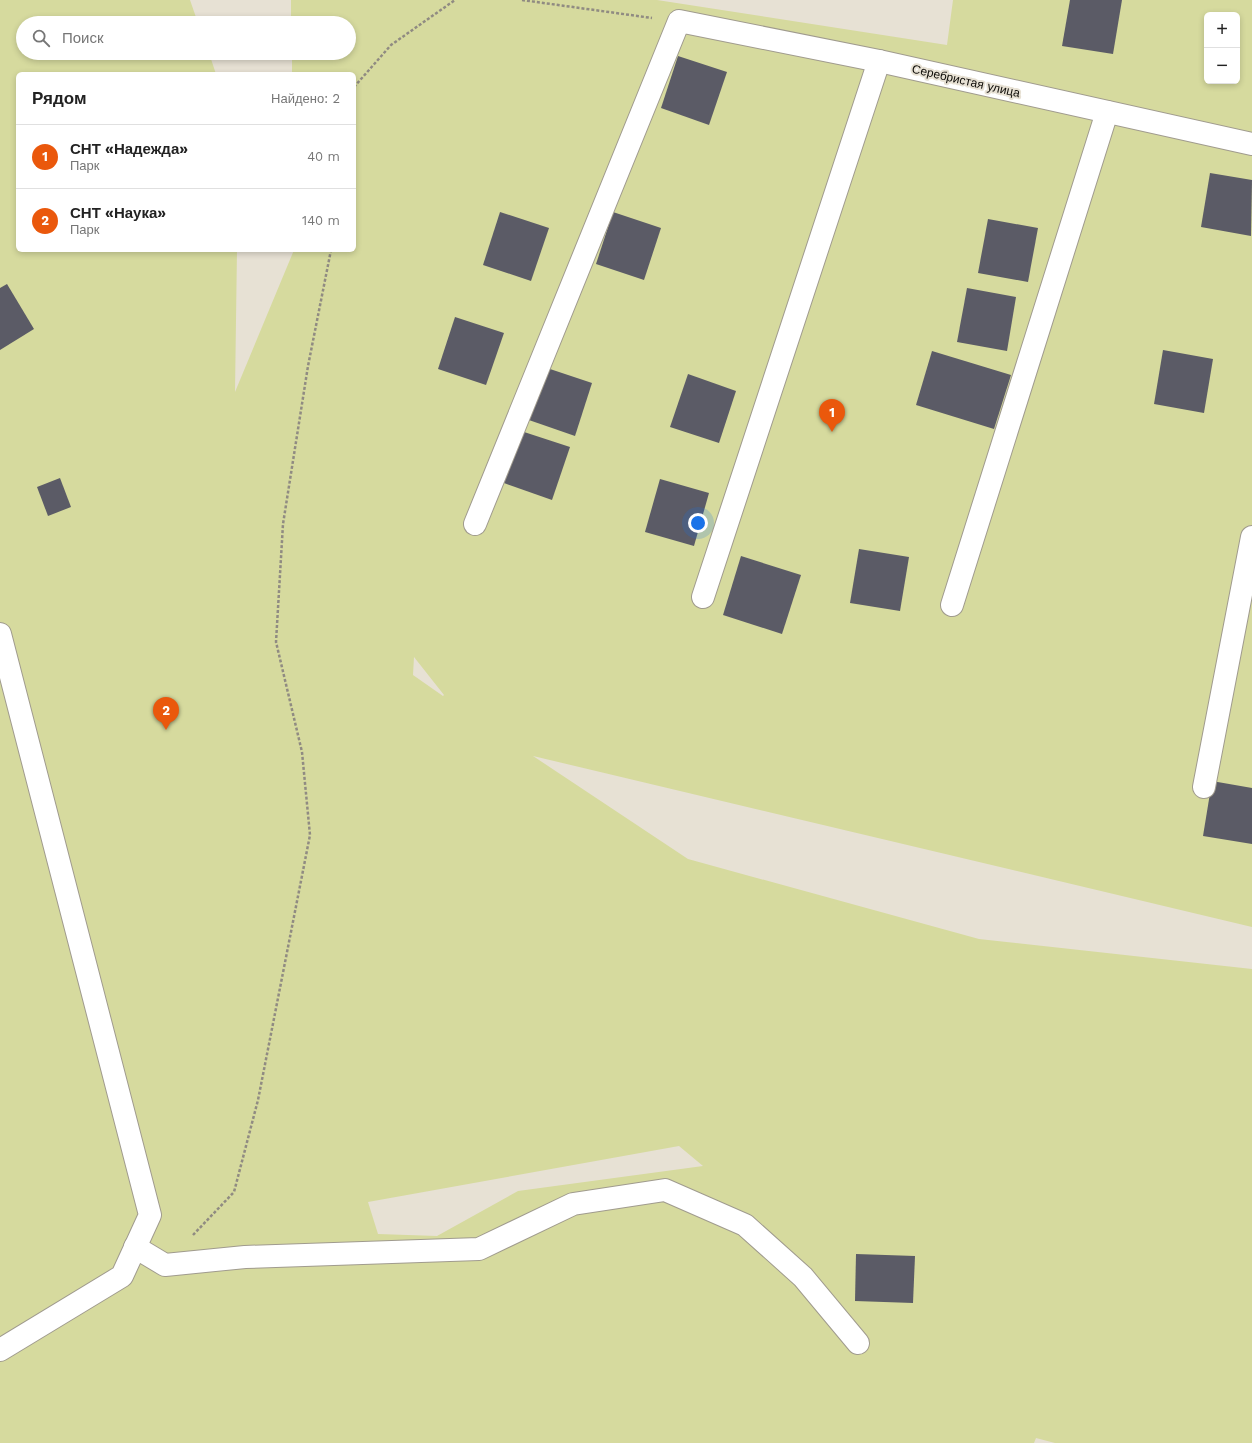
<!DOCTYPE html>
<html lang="ru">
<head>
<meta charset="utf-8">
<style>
  body { margin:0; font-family:"Work Sans",sans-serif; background:#f6f6f6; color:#222 }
  .controls { position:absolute; right:12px; top:12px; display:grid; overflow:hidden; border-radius:6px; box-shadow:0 2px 6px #0003 }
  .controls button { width:36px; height:36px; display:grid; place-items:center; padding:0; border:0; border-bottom:1px solid #e0e0e0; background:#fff; color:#222; font:20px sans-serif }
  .you { position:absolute; left:698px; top:523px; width:14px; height:14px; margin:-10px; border:3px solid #fff; border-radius:50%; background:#1a73e8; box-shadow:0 0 0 6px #1a73e833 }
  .badge { display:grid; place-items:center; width:26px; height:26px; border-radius:50%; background:#ea580c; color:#fff; font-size:13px; font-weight:700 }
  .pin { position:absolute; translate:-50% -33px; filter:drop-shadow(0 1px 2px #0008) }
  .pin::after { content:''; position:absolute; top:21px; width:14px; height:12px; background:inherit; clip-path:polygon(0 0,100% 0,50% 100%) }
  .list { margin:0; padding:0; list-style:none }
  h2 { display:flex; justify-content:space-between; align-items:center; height:52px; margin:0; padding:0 16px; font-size:17px }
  h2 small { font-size:13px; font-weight:400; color:#767676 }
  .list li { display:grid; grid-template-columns:26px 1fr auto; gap:12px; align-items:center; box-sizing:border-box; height:64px; padding:0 16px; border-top:1px solid #e0e0e0 }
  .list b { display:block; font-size:15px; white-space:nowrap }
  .list p { margin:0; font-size:13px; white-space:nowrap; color:#767676 }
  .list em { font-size:13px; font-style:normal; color:#767676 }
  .icon { flex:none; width:22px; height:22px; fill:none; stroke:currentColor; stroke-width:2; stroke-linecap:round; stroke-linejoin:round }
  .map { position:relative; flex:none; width:1252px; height:1443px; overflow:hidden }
  .search { position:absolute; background:#fff; box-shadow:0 2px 6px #0003; left:16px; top:16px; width:340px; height:44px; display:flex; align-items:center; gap:10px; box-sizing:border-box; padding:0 14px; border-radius:22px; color:#767676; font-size:15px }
  .panel { position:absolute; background:#fff; box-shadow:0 2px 6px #0003; left:16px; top:72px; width:340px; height:180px; border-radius:6px }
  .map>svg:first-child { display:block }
  .green { fill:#d6da9e; fill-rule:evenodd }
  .building { fill:#5b5b66 }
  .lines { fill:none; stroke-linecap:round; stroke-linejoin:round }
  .minor-casing { stroke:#a09b8e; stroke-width:24 }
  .path { stroke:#908b82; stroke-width:2.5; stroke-dasharray:3 2; stroke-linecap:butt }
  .minor { stroke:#fff; stroke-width:22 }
  .labels { text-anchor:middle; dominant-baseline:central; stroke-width:4; stroke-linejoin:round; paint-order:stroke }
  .street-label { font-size:12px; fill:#0e0c08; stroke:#e7e1d4 }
</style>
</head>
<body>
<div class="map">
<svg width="1252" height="1443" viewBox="0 0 1252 1443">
  <rect width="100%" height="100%" fill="#e7e1d4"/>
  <path class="green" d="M0,0h190l8,23h-175v30h186l7,21h-198v176h219l-2,142 59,-142h60v-176h-62v-21h57v-30h-58v-23h366l290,45 6,-45h299v927l-719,-171 155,103 291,80 273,30v474h-197l-19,-5 -2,5h-1034zM1207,15h30v66h-30zM414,657l30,38 -1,1 -30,-21zM679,1146l24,20 -185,25 -81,45 -59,-2 -10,-32z"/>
  <g class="building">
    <polygon points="1070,0 1122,0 1113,54 1062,46"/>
    <polygon points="678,56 727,72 709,125 661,108"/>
    <polygon points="1210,173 1252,180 1251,236 1201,227"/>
    <polygon points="500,212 549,228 531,281 483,265"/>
    <polygon points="613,212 661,228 644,280 596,264"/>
    <polygon points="988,219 1038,228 1028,282 978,273"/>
    <polygon points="7,284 34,329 0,350 0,288"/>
    <polygon points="967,288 1016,297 1007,351 957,342"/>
    <polygon points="455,317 504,333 486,385 438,369"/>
    <polygon points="1163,350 1213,359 1204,413 1154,404"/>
    <polygon points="932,351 1011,375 994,429 916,405"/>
    <polygon points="544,367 592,383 575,436 526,419"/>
    <polygon points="688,374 736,391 719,443 670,427"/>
    <polygon points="521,431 570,447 552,500 504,483"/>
    <polygon points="60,478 71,507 48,516 37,487"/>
    <polygon points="660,479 709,493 694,546 645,532"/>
    <polygon points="859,549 909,557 900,611 850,603"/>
    <polygon points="741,556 801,575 782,634 723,615"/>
    <polygon points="1212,781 1252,788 1252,844 1203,836"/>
    <polygon points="856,1254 915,1256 913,1303 855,1301"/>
  </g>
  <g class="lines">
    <defs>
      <g id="minor">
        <polyline points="475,524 679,21 879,61 1252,144"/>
        <polyline points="703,597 879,61"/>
        <polyline points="952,605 1107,112"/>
        <polyline points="0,634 150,1215 122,1276 0,1350"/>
        <polyline points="1204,787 1252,537"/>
        <polyline points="135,1247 165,1265 245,1257 479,1249 573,1204 665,1190 745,1225 803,1277 858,1343"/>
      </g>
    </defs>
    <use href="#minor" class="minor-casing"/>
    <g class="path">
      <polyline points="522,0 652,18"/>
      <polyline points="354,87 391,45 455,0"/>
      <polyline points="193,1235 234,1192 258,1100 310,835 302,752 276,642 283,524 308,366 331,250"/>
    </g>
    <use href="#minor" class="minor"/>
  </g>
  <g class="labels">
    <g class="street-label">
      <text transform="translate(966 81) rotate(13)">Серебристая улица</text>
    </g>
  </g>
</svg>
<div class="controls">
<button>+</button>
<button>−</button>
</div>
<div class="you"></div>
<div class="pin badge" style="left:832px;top:432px">1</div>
<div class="pin badge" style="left:166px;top:730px">2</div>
<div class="search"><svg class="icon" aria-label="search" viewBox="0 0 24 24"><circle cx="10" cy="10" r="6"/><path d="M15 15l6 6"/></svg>Поиск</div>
<section class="panel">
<h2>Рядом<small>Найдено: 2</small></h2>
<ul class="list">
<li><span class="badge">1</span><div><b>СНТ «Надежда»</b><p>Парк</p></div><em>40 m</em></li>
<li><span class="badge">2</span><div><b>СНТ «Наука»</b><p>Парк</p></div><em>140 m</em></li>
</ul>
</section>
</div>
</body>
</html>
